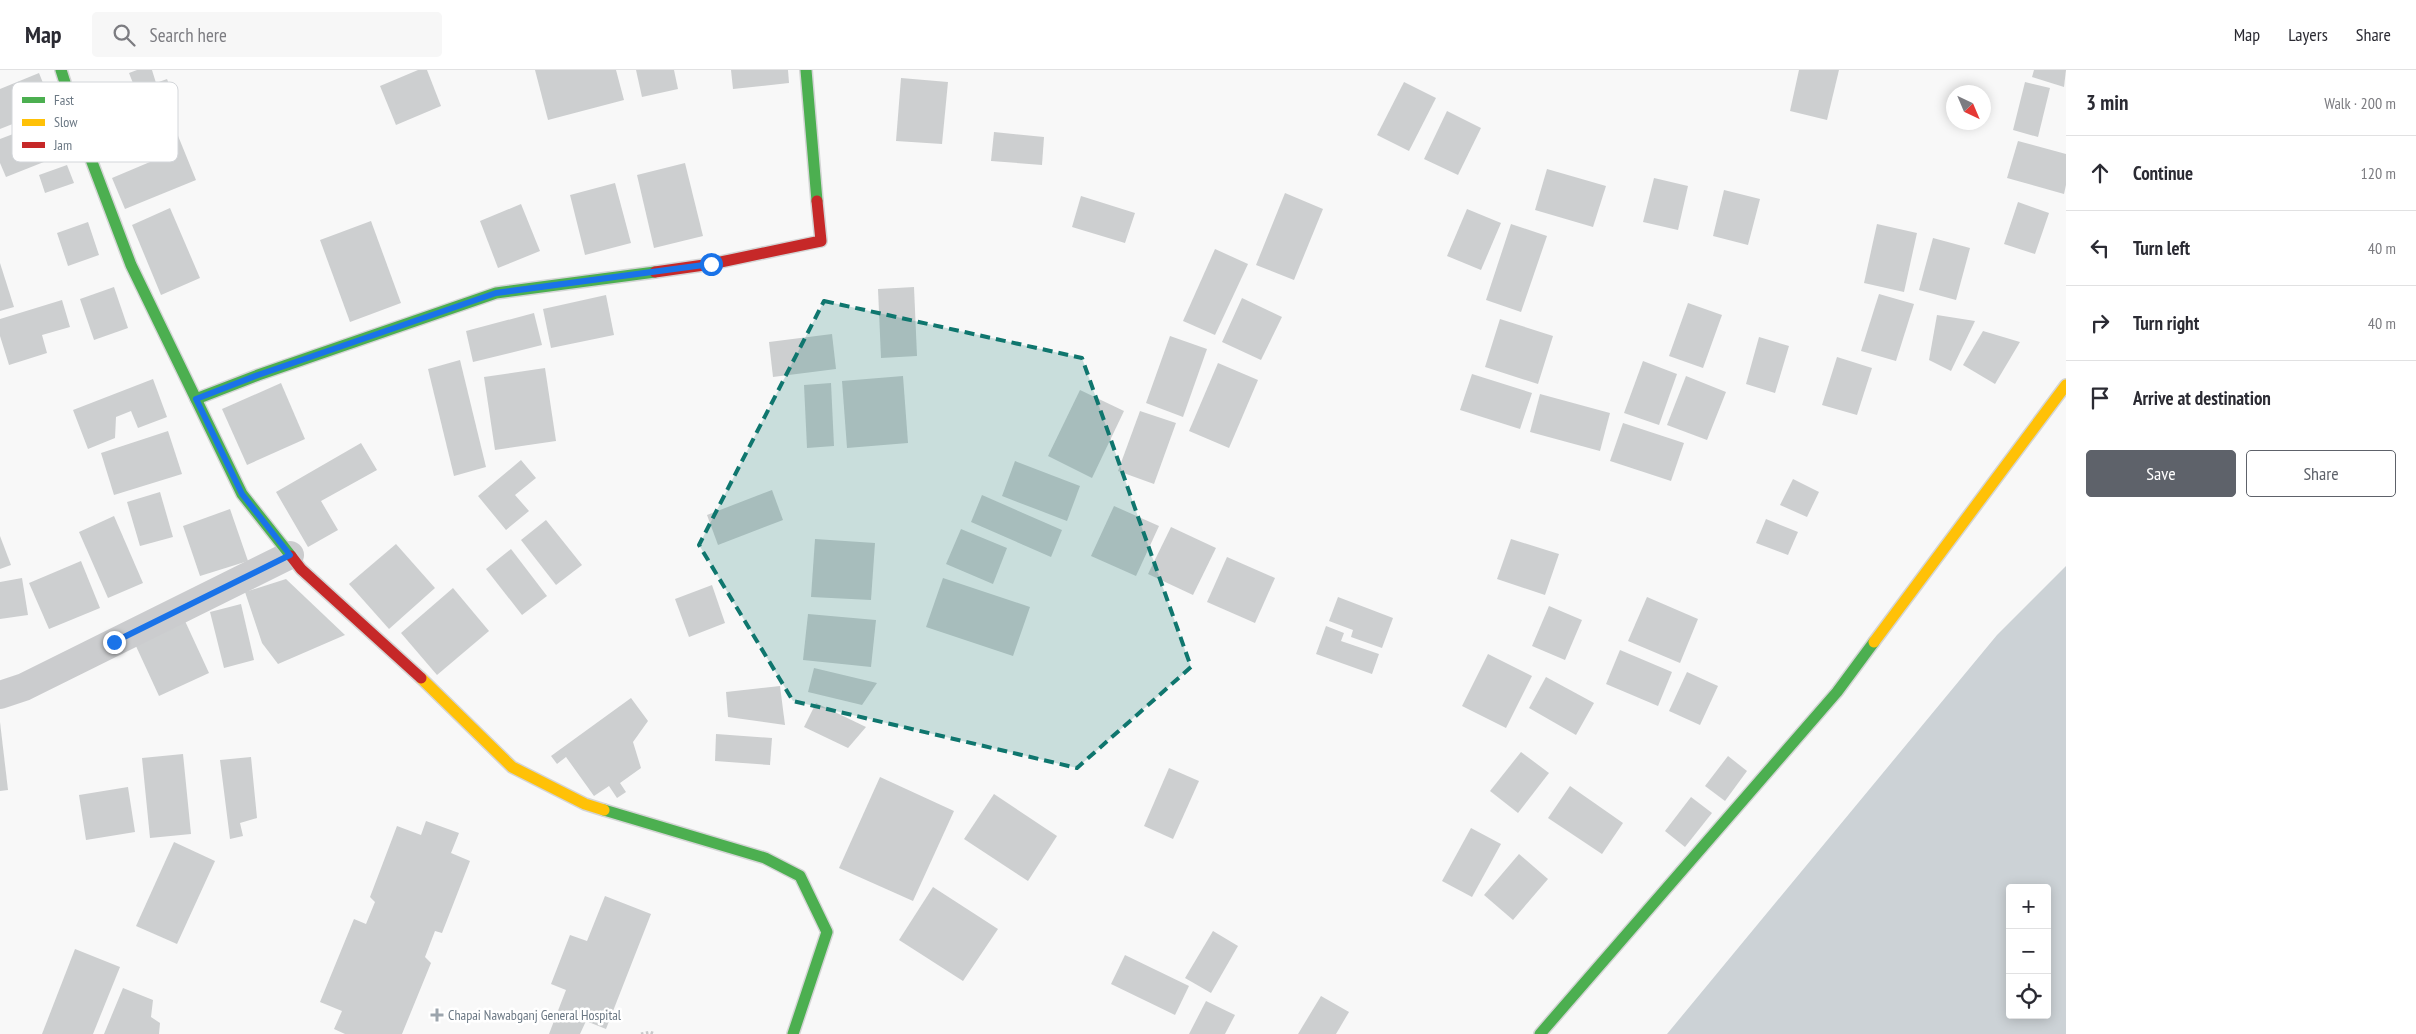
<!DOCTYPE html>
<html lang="en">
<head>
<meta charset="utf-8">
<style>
  body { margin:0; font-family:"PT Sans Narrow",sans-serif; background:#f7f7f7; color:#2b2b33 }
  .controls { position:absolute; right:15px; bottom:15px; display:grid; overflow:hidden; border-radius:5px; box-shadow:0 2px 12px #0003 }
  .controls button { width:45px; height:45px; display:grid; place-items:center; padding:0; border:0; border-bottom:1px solid #e1e1e2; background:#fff; color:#2b2b33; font:25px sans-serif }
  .compass { position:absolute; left:1946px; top:15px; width:45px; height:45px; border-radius:50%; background:#fff; box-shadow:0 2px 12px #0003; rotate:136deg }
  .stop { position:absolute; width:15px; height:15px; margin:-11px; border:4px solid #1a73e8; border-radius:50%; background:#fff }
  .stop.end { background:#1a73e8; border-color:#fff; box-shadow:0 1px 5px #0008 }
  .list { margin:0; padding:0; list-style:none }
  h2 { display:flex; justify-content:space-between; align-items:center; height:65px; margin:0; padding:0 20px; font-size:21px }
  h2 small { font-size:16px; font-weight:400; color:#7c7c81 }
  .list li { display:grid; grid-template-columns:32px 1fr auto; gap:15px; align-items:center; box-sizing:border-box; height:75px; padding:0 20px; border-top:1px solid #e1e1e2 }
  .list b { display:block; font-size:19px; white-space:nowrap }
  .list em { font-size:16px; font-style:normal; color:#7c7c81 }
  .actions { display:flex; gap:10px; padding:15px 20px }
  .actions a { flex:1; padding:11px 0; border:1px solid #5e626a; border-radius:5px; text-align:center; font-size:18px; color:#5e626a }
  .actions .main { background:#5e626a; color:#fff }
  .icon { flex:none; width:28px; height:28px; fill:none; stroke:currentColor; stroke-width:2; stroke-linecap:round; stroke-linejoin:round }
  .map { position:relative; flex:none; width:2066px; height:964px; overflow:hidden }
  header { display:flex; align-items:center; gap:30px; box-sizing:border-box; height:70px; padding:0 25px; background:#fff; border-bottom:1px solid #e1e1e2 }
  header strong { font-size:24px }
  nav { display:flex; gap:28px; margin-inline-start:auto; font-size:18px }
  .search { width:350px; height:45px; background:#f7f7f7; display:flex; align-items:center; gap:12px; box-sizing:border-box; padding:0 18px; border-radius:5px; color:#7c7c81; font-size:19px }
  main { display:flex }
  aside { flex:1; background:#fff }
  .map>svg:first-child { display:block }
  .water { fill:#ccd2d6; fill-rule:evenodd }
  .building { fill:#cdcfd0 }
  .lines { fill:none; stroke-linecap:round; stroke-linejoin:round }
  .fast-casing { stroke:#d4d5d5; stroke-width:14 }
  .slow-casing { stroke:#d4d5d5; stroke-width:14 }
  .jam-casing { stroke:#d4d5d5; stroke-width:14 }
  .path { stroke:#c8c9ca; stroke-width:3; stroke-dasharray:2.5 2.5; stroke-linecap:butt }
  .street { stroke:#cbccce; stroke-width:28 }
  .fast { stroke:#4caf50; stroke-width:11 }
  .slow { stroke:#ffc107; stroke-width:11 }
  .jam { stroke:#c62828; stroke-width:11 }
  .route { stroke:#1a73e8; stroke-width:6 }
  .marked { fill:#0f766e; fill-opacity:0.2; stroke:#0f766e; stroke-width:4; stroke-dasharray:10 6; stroke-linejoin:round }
  .poi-dot { fill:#9ca5ad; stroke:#fff; stroke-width:2 }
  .labels { text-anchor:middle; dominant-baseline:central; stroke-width:5; stroke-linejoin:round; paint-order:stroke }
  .poi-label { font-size:14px; fill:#6b7884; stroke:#fff; text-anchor:start }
  .key { fill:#fff; stroke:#d3d6da; stroke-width:1 }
  .key-label { font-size:14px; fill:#6b7884 }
</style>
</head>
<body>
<header>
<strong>Map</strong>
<div class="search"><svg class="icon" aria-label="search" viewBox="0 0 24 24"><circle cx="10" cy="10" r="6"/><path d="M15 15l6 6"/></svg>Search here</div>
<nav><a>Map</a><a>Layers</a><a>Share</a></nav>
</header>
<main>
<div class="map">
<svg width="2066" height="964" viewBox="0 0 2066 964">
  <rect width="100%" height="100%" fill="#f8f8f8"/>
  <path class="water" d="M2066,496v468h-399l330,-399zM2010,818h37v127h-37z"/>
  <g class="building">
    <polygon points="137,0 152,0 156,13 167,9 175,30 144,41 129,3"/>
    <polygon points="418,0 427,0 441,36 396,55 380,16"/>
    <polygon points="535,0 616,0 624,30 548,50"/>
    <polygon points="636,0 674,0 678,19 642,27"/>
    <polygon points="731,0 788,0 789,13 733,19"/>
    <polygon points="1799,0 1839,0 1827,50 1790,41"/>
    <polygon points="2034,0 2066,0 2064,17 2032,7"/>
    <polygon points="39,3 53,38 0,59 0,19"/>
    <polygon points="901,8 948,12 942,74 896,71"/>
    <polygon points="1404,12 1436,28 1409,81 1377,65"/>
    <polygon points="2025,12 2050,18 2038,67 2013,60"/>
    <polygon points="1447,41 1481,58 1458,105 1424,89"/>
    <polygon points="55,48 69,82 6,107 0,93 0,69"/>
    <polygon points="172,51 196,110 125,139 112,108 157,89 146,62"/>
    <polygon points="994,62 1044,67 1042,95 991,91"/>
    <polygon points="2018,71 2066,84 2066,115 2064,124 2007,108"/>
    <polygon points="685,93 703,166 654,178 637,105"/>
    <polygon points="67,95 74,113 45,123 39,105"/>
    <polygon points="1547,99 1606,116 1593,157 1535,140"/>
    <polygon points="1654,108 1688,116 1678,160 1643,152"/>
    <polygon points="615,113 631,173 585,185 570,125"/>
    <polygon points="1724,120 1760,129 1748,175 1713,166"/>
    <polygon points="1285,123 1323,139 1294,210 1256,195"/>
    <polygon points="1081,126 1135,143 1125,173 1072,157"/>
    <polygon points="2018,132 2049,143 2035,184 2004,174"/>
    <polygon points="521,134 540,181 498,198 480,151"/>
    <polygon points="170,138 200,208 161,225 132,155"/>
    <polygon points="1467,139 1501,153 1481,200 1447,186"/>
    <polygon points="371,151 401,233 350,252 320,170"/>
    <polygon points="88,152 99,185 68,196 57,163"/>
    <polygon points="1511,154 1547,166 1521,242 1486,230"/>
    <polygon points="1877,154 1917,163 1904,222 1864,213"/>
    <polygon points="1933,168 1970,178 1956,230 1919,220"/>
    <polygon points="1215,179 1248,194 1215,265 1183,251"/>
    <polygon points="0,193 14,237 0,241"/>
    <polygon points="114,217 128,258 94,270 80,229"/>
    <polygon points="914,217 917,286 881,288 878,219"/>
    <polygon points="1879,224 1914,234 1896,291 1861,281"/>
    <polygon points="606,225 614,265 551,278 543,239"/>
    <polygon points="1242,228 1282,247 1261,290 1222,272"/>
    <polygon points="62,230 70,257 42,265 47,283 9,295 0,266 0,249"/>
    <polygon points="1688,233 1722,245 1703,298 1669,286"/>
    <polygon points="534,243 542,275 473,292 466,261"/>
    <polygon points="1937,245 1975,251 1951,301 1929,290"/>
    <polygon points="1500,249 1553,266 1538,314 1485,297"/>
    <polygon points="1983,261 2020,272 1995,314 1963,295"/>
    <polygon points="832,264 836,299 773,307 769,272"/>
    <polygon points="1170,266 1207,279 1183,347 1146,333"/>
    <polygon points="1759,267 1789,276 1775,323 1746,314"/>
    <polygon points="1837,287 1872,298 1857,345 1822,335"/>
    <polygon points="460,290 486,397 454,406 428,299"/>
    <polygon points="1643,291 1677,304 1659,355 1624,343"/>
    <polygon points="1218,293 1258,310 1229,378 1189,361"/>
    <polygon points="545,298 556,371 495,380 484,307"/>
    <polygon points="1472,304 1532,323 1520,359 1460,340"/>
    <polygon points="903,306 908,373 847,378 842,311"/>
    <polygon points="1686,306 1726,322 1707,370 1667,355"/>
    <polygon points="153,309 167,347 138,358 131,341 116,347 115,368 88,379 73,340"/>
    <polygon points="281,313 305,369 247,395 222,339"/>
    <polygon points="831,313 834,376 807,378 804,315"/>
    <polygon points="1080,320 1124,341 1092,408 1048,386"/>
    <polygon points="1540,324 1610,343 1600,381 1530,362"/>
    <polygon points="1140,341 1176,353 1154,414 1118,401"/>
    <polygon points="1623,353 1684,373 1671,411 1610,391"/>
    <polygon points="168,361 182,404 114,425 101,383"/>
    <polygon points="361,373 377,400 321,431 338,460 308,477 276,422"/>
    <polygon points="521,390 536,408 515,425 529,441 506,460 478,426"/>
    <polygon points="1015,391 1080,416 1067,451 1002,426"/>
    <polygon points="1793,409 1819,422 1807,447 1780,435"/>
    <polygon points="772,420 783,450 718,475 707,445"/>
    <polygon points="160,422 173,467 140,476 127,432"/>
    <polygon points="982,425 1062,460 1051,487 971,452"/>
    <polygon points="1114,436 1159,456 1136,506 1091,486"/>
    <polygon points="230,439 248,491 200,506 183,456"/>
    <polygon points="114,446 143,513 108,528 79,462"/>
    <polygon points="1766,449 1798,462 1788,485 1756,473"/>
    <polygon points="546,450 582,495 556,515 521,470"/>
    <polygon points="1171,457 1216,478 1193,525 1148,504"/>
    <polygon points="961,459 1007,478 993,514 946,494"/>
    <polygon points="0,466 11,495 0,499"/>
    <polygon points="815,469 875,473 871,530 811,527"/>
    <polygon points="1511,469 1559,484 1545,525 1497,509"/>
    <polygon points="396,474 435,518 389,559 349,514"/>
    <polygon points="511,479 547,526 522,545 486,499"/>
    <polygon points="1227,487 1275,508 1255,553 1207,532"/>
    <polygon points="81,491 100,538 49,559 29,513"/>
    <polygon points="22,508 28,545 0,549 0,512"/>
    <polygon points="943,508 1030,537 1013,586 926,557"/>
    <polygon points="286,509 345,565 278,594 262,573 245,522"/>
    <polygon points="712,515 725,553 689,567 675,529"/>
    <polygon points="453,518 489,561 437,605 401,563"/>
    <polygon points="1338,527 1393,548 1382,578 1351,567 1353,560 1329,551"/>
    <polygon points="1647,527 1698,549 1680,593 1628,571"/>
    <polygon points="241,534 254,590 224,598 210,542"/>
    <polygon points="1549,536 1582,550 1565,590 1532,576"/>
    <polygon points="808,544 876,550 871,597 803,590"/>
    <polygon points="185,551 209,603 159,626 135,574"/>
    <polygon points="1326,556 1344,563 1341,571 1379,584 1372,604 1316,584"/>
    <polygon points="1620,580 1672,602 1658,636 1606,614"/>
    <polygon points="1488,584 1532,606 1506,658 1462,636"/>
    <polygon points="814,598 877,613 862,635 808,622"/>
    <polygon points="1687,602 1718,616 1700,655 1669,641"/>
    <polygon points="1546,607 1594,633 1576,665 1529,638"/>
    <polygon points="780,616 785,655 728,647 726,622"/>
    <polygon points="631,628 648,651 633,672 641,698 620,713 626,722 617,728 609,716 594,726 566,687 557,694 551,686"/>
    <polygon points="816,633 866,657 848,678 804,657"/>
    <polygon points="0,652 8,720 0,721"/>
    <polygon points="716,664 772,668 770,695 715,691"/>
    <polygon points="1521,682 1549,703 1518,743 1490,721"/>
    <polygon points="183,684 191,764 150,768 142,688"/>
    <polygon points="1728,686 1747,701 1725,731 1705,716"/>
    <polygon points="251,687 257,748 240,753 243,766 230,769 220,690"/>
    <polygon points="1169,698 1199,711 1173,769 1144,756"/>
    <polygon points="880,707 954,741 913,831 839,798"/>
    <polygon points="1570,716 1623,753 1602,784 1548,748"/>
    <polygon points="128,717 135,762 86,770 79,725"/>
    <polygon points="994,724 1057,766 1028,811 964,769"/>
    <polygon points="1691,727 1712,743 1685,777 1665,761"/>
    <polygon points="426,751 459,763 451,783 470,791 442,863 435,861 425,887 431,893 402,964 345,964 334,959 342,941 320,932 354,849 366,854 375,832 370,827 397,756 421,765"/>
    <polygon points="1471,758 1501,774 1472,827 1442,811"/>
    <polygon points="174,772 215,791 177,874 136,856"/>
    <polygon points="1519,784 1548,809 1513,850 1484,825"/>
    <polygon points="933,817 998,859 963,911 899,870"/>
    <polygon points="605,826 651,844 606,959 586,951 580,964 549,964 566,920 551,914 570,865 587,871"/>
    <polygon points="1213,861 1238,876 1211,923 1185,908"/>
    <polygon points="75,879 120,897 93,964 42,964"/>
    <polygon points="1125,885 1189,916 1175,945 1111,914"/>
    <polygon points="123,918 153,930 151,947 160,953 159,964 104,964"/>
    <polygon points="1321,926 1349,942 1336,964 1298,964"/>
    <polygon points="1206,931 1235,945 1225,964 1189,964"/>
  </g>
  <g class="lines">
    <defs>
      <g id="fast">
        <polyline points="61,0 81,63 131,195 242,424 291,486"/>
        <polyline points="806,0 817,131"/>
        <polyline points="196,329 258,305 496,223 655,202"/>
        <polyline points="604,740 765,788 800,806 827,862 793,964"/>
        <polyline points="1540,964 1837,622 1874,572"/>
      </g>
      <g id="slow">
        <polyline points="1874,572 2066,315"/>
        <polyline points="421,608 512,697 585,734 604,740"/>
      </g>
      <g id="jam">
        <polyline points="655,202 711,194 821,171 817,131"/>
        <polyline points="291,486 301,499 421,608"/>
      </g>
    </defs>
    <use href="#fast" class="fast-casing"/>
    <use href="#slow" class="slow-casing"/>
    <use href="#jam" class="jam-casing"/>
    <polyline class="path" points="641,964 650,962 655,964"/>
    <polyline class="street" points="0,625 24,617 290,485"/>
    <use href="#fast" class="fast"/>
    <use href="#slow" class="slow"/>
    <use href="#jam" class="jam"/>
  </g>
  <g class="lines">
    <polyline class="route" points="114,572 290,485 242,424 196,329 258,305 496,223 711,194"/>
  </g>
  <path class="marked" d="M824,231l258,57 109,309 -114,101 -284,-67 -94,-156z"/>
  <path class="poi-dot" d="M434.5 937.5h5v5h5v5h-5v5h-5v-5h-5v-5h5z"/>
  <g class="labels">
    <g class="poi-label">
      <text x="448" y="945">Chapai Nawabganj General Hospital</text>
    </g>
  </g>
  <rect x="12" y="12" width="166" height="80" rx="8" class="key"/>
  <rect x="22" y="27" width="23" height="6" fill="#4caf50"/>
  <rect x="22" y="49" width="23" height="7" fill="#ffc107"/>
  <rect x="22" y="72" width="23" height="6" fill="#c62828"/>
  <g class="key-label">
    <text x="54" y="35">Fast</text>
    <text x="54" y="57">Slow</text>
    <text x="54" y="80">Jam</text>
  </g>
</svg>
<div class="controls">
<button>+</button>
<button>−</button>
<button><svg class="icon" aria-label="locate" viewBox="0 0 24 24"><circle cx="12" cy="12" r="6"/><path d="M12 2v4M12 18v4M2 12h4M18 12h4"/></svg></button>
</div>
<svg class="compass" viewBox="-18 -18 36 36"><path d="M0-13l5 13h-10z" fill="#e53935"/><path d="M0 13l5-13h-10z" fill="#7c7c81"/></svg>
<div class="stop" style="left:711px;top:194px"></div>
<div class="stop end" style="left:114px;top:572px"></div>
</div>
<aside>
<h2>3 min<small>Walk · 200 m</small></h2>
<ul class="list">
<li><svg class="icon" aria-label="ahead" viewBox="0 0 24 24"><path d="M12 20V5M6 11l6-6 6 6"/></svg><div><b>Continue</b></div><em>120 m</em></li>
<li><svg class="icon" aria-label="left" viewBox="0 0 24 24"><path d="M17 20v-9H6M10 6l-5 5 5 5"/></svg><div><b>Turn left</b></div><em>40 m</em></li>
<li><svg class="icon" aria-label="right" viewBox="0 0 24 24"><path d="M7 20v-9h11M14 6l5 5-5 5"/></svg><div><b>Turn right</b></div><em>40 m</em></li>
<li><svg class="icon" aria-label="arrive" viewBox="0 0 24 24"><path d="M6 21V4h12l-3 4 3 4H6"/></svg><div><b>Arrive at destination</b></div></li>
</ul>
<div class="actions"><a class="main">Save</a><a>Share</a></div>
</aside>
</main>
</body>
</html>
